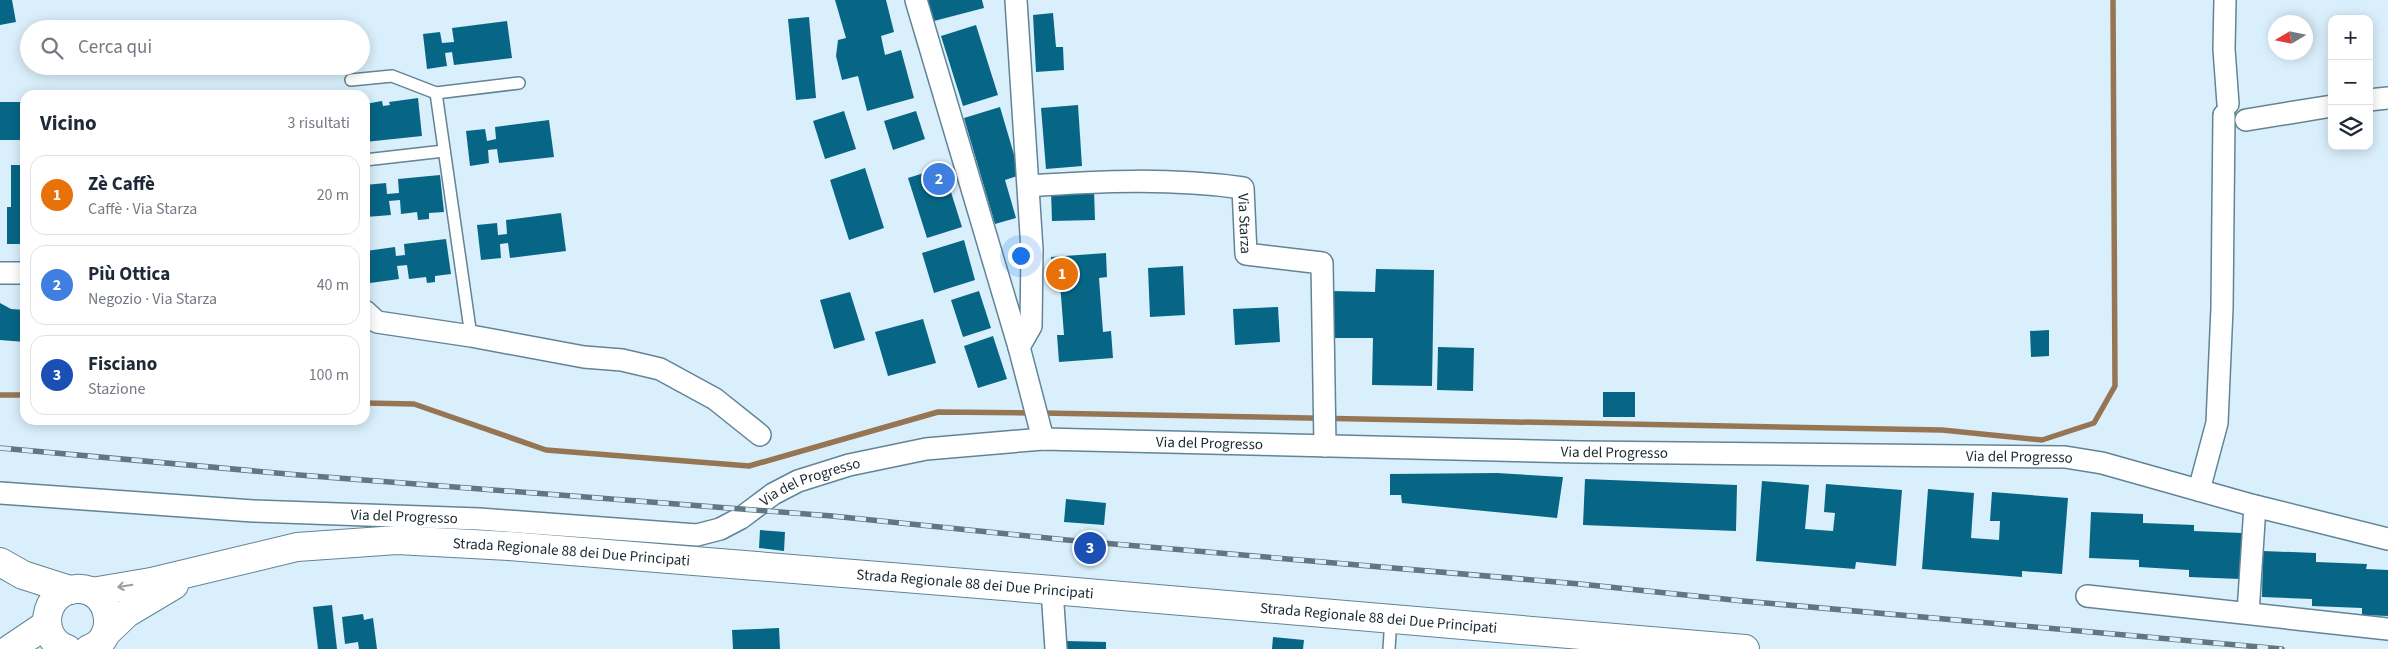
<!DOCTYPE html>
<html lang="it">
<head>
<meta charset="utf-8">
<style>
  body { margin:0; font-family:"Source Sans 3",sans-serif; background:#f6f6f7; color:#1f2937 }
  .controls { position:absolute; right:15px; top:15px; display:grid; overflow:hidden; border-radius:10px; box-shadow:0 2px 12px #0003 }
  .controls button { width:45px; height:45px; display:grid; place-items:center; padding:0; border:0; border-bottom:1px solid #e0e1e3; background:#fff; color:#1f2937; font:25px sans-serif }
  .compass { position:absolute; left:2268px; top:15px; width:45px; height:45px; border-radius:50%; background:#fff; box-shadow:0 2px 12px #0003; rotate:260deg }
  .you { position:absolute; left:1020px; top:255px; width:18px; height:18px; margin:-12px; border:4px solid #fff; border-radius:50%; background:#1a73e8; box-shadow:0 0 0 8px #1a73e833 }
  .badge { display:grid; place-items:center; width:32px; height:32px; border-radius:50%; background:#965b1a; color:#fff; font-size:16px; font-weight:700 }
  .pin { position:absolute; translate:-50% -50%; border:2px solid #fff; box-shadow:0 1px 5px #0006 }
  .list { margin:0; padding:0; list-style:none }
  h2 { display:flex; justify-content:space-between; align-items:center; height:65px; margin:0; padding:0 20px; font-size:21px }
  h2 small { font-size:16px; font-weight:400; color:#747a83 }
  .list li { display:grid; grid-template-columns:32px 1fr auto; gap:15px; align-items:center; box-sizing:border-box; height:80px; margin:0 10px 10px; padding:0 10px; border:1px solid #e0e1e3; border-radius:15px }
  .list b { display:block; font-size:19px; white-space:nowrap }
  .list p { margin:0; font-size:16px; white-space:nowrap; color:#747a83 }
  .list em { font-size:16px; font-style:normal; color:#747a83 }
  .icon { flex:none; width:28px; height:28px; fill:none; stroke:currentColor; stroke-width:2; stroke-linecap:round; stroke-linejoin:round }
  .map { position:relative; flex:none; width:2388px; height:649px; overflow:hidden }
  .search { position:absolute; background:#fff; box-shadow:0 2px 12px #0003; left:20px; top:20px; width:350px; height:55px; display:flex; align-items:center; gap:12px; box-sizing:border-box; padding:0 18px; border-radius:28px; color:#747a83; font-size:19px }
  .panel { position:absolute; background:#fff; box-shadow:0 2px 12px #0003; left:20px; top:90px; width:350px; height:335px; border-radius:15px }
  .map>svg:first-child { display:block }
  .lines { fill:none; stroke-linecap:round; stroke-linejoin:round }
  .stream { stroke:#967554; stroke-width:5.5 }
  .building { fill:#076686 }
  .service-casing { stroke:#618496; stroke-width:14 }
  .minor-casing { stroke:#618496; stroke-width:24 }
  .tertiary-casing { stroke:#618496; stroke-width:30 }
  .secondary-casing { stroke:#618496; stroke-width:30 }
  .service { stroke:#fff; stroke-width:11 }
  .minor { stroke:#fff; stroke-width:21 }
  .tertiary { stroke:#fff; stroke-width:28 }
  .secondary { stroke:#fff; stroke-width:28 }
  .rail-casing { stroke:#63757e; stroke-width:5.5 }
  .rail { stroke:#d9effb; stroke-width:4; stroke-dasharray:11; stroke-linecap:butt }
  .oneway { stroke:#989fa2 }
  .labels { text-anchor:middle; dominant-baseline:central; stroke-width:5; stroke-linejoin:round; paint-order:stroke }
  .street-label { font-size:15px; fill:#1a2930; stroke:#d9effb }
</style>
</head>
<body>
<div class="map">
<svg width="2388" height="649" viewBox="0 0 2388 649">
  <rect width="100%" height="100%" fill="#d9effb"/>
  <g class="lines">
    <g class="stream">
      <polyline points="0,395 25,395"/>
      <polyline points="365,403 414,404 546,450 749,466 938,412 1032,413"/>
      <polyline points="1041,413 1942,430 2042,440 2094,423 2115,386 2113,0"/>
    </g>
  </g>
  <g class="building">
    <polygon points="0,0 12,0 16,22 0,25"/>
    <polygon points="835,0 886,0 894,32 881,36 885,55 901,50 914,98 867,111 858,76 842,80 836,56 838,40 846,38"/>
    <polygon points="928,0 982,0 984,8 934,21"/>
    <polygon points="1053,13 1056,47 1063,47 1064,70 1036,72 1033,15"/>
    <polygon points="809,17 816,98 796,100 788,19"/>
    <polygon points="507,21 512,58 454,65 452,52 445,53 447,66 427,69 423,34 440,32 442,43 454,42 452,28"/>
    <polygon points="976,25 998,95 963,106 941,36"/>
    <polygon points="418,98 422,136 365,142 365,104 382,101 383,106 390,105 389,102"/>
    <rect x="0" y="102" width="25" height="38"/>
    <polygon points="1078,105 1082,166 1046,169 1041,108"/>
    <polygon points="1000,107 1020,175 1005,180 1016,218 995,224 964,118"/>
    <polygon points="844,111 856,149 825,159 813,121"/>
    <polygon points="916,111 925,139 893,150 884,121"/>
    <polygon points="549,120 554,157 499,163 497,149 488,150 489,163 470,166 466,131 485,129 487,141 496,139 495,127"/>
    <polygon points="11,165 25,165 25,244 7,244 7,207 11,207"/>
    <polygon points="943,167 962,227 927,238 908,178"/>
    <polygon points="865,168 884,228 849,240 830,180"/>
    <polygon points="440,175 444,212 429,213 429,219 418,220 417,212 401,214 400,200 389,201 391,215 366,217 365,185 386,183 387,194 399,193 398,179"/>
    <polygon points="1094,190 1095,220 1052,221 1051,191"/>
    <polygon points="561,213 566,251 510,258 508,243 500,244 501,258 481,260 477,225 497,223 498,235 507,234 506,220"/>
    <polygon points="446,239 451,274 435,276 435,282 427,283 426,277 409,279 407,265 397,266 399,279 370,283 366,251 395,247 396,256 405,255 404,244"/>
    <polygon points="964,240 975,280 934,293 922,253"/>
    <polygon points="1106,253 1107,277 1099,278 1103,332 1111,331 1113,358 1059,362 1057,335 1064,335 1060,283 1053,283 1051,257"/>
    <polygon points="1183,266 1185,315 1150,317 1148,268"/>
    <polygon points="1376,269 1434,270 1432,386 1372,385 1373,338 1331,338 1332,291 1375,292"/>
    <polygon points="979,291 991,328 963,337 951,300"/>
    <polygon points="850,292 865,340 834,349 820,300"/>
    <polygon points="0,303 11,309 25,310 25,342 0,340"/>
    <polygon points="1278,307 1280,342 1235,345 1233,309"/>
    <polygon points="923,319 936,363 888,376 875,332"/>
    <polygon points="2049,330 2049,356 2031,357 2030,331"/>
    <polygon points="993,336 1007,379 978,388 964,346"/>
    <polygon points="1438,347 1474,348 1473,391 1437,390"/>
    <rect x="1603" y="392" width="32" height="25"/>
    <polygon points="1497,473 1563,477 1557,518 1402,503 1401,495 1390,495 1390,474"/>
    <polygon points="1585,479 1737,485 1736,531 1583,525"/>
    <polygon points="1762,481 1809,485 1805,529 1833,531 1835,513 1824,512 1826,484 1902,490 1896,566 1856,562 1855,569 1756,561"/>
    <polygon points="1928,489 1974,493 1971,538 1999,540 2000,521 1990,521 1992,492 2068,498 2062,574 2022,571 2022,577 1922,569"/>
    <polygon points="1066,499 1106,503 1104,525 1064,522"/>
    <polygon points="2091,512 2143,514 2143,523 2194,525 2194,531 2242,533 2240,579 2189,577 2189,570 2139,567 2139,560 2089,558"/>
    <polygon points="760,530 785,532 784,551 759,548"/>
    <polygon points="2263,551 2316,553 2316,562 2367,564 2366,569 2388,570 2388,616 2362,615 2362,608 2312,606 2312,599 2262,597"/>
    <polygon points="332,605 337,649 318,649 313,607"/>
    <polygon points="363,614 364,620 373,618 377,649 359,649 358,642 345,644 342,617"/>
    <polygon points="779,628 780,649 733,649 732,630"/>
    <polygon points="1273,637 1304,640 1303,649 1272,649"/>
    <polygon points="1066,641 1106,642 1106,649 1065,649"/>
  </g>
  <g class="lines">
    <defs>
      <g id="service">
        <polyline points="351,80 392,76 436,93 519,83"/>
        <polyline points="436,93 471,336"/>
        <polyline points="365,160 444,151"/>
        <polyline points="1389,649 1391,618"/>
      </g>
      <g id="minor">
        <polyline points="916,0 1019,347 1043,439"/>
        <polyline points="1016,0 1032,250 1031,326 1019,347"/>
        <polyline points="2225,0 2224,49 2228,104"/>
        <polyline points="2369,100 2388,98"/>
        <polyline points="2246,120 2332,106"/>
        <path id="s1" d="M1029,186c70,-5 143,-8 214,2l3,66 76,9 3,183"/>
        <polyline points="0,273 25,273"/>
        <polyline points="365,311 377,322 471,336 584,357 622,360 660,369 715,399 760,435"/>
        <polyline points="2199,490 2217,423 2222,308 2224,115"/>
        <path id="s2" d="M0,493l253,18 226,8 218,16 23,-6 21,-11 32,-24 25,-13 51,-16 77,-16 117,-10 537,13 485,5 37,6 153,43 133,33"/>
        <polyline points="1052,590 1056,649"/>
        <polyline points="2087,596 2388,629"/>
        <polyline points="2248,613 2255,506"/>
      </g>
      <polyline id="tertiary" points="0,562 23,575 70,590"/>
      <g id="secondary">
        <path id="s3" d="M92,592l59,-10 146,-35 100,-7 112,6 543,44 693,59"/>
        <polyline points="106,633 127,613 174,585"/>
        <polyline points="10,649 47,624"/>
        <path d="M67,649c-31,-11 -24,-58 9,-60 34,-3 45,49 13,60"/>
      </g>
    </defs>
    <use href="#service" class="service-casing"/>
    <use href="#minor" class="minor-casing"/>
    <use href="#tertiary" class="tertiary-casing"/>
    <use href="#secondary" class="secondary-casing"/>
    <use href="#service" class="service"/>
    <use href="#minor" class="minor"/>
    <use href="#tertiary" class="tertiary"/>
    <use href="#secondary" class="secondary"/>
    <defs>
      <polyline id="rail" points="0,448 299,475 832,516 1067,540 1580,584 1743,601 2282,649"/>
    </defs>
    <use href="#rail" class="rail-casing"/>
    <use href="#rail" class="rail"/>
  </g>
  <defs><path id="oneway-shaft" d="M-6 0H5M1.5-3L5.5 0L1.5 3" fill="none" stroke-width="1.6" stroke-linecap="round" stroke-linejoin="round" transform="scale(1.25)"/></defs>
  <use class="oneway" href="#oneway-shaft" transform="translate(125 586) rotate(171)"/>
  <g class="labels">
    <g class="street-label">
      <text stroke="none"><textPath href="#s1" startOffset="250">Via Starza</textPath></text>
      <text stroke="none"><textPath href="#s2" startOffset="1230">Via del Progresso</textPath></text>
      <text stroke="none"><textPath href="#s2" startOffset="1635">Via del Progresso</textPath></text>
      <text stroke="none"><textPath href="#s2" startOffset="2040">Via del Progresso</textPath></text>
      <text stroke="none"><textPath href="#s2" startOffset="825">Via del Progresso</textPath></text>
      <text stroke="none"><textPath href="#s2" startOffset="405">Via del Progresso</textPath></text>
      <text stroke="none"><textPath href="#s3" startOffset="485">Strada Regionale 88 dei Due Principati</textPath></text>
      <text stroke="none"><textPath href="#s3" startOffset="890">Strada Regionale 88 dei Due Principati</textPath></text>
      <text stroke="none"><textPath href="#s3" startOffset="1295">Strada Regionale 88 dei Due Principati</textPath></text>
    </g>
  </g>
</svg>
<div class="controls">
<button>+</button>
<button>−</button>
<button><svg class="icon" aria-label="layers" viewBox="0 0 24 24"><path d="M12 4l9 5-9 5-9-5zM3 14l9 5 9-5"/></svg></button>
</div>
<svg class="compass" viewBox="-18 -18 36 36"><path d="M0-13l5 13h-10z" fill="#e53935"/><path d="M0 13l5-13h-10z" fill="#747a83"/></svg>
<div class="you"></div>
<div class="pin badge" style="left:1062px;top:274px;background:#e8710a">1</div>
<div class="pin badge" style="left:939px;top:179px;background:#3f7fe0">2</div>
<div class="pin badge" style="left:1090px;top:548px;background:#1a4fb4">3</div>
<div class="search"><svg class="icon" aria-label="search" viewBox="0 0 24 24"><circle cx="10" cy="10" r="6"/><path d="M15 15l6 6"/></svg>Cerca qui</div>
<section class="panel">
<h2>Vicino<small>3 risultati</small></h2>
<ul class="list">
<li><span class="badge" style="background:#e8710a">1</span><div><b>Zè Caffè</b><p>Caffè · Via Starza</p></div><em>20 m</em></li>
<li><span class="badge" style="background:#3f7fe0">2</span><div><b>Più Ottica</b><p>Negozio · Via Starza</p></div><em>40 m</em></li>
<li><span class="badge" style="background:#1a4fb4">3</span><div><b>Fisciano</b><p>Stazione</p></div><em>100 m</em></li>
</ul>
</section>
</div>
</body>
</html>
